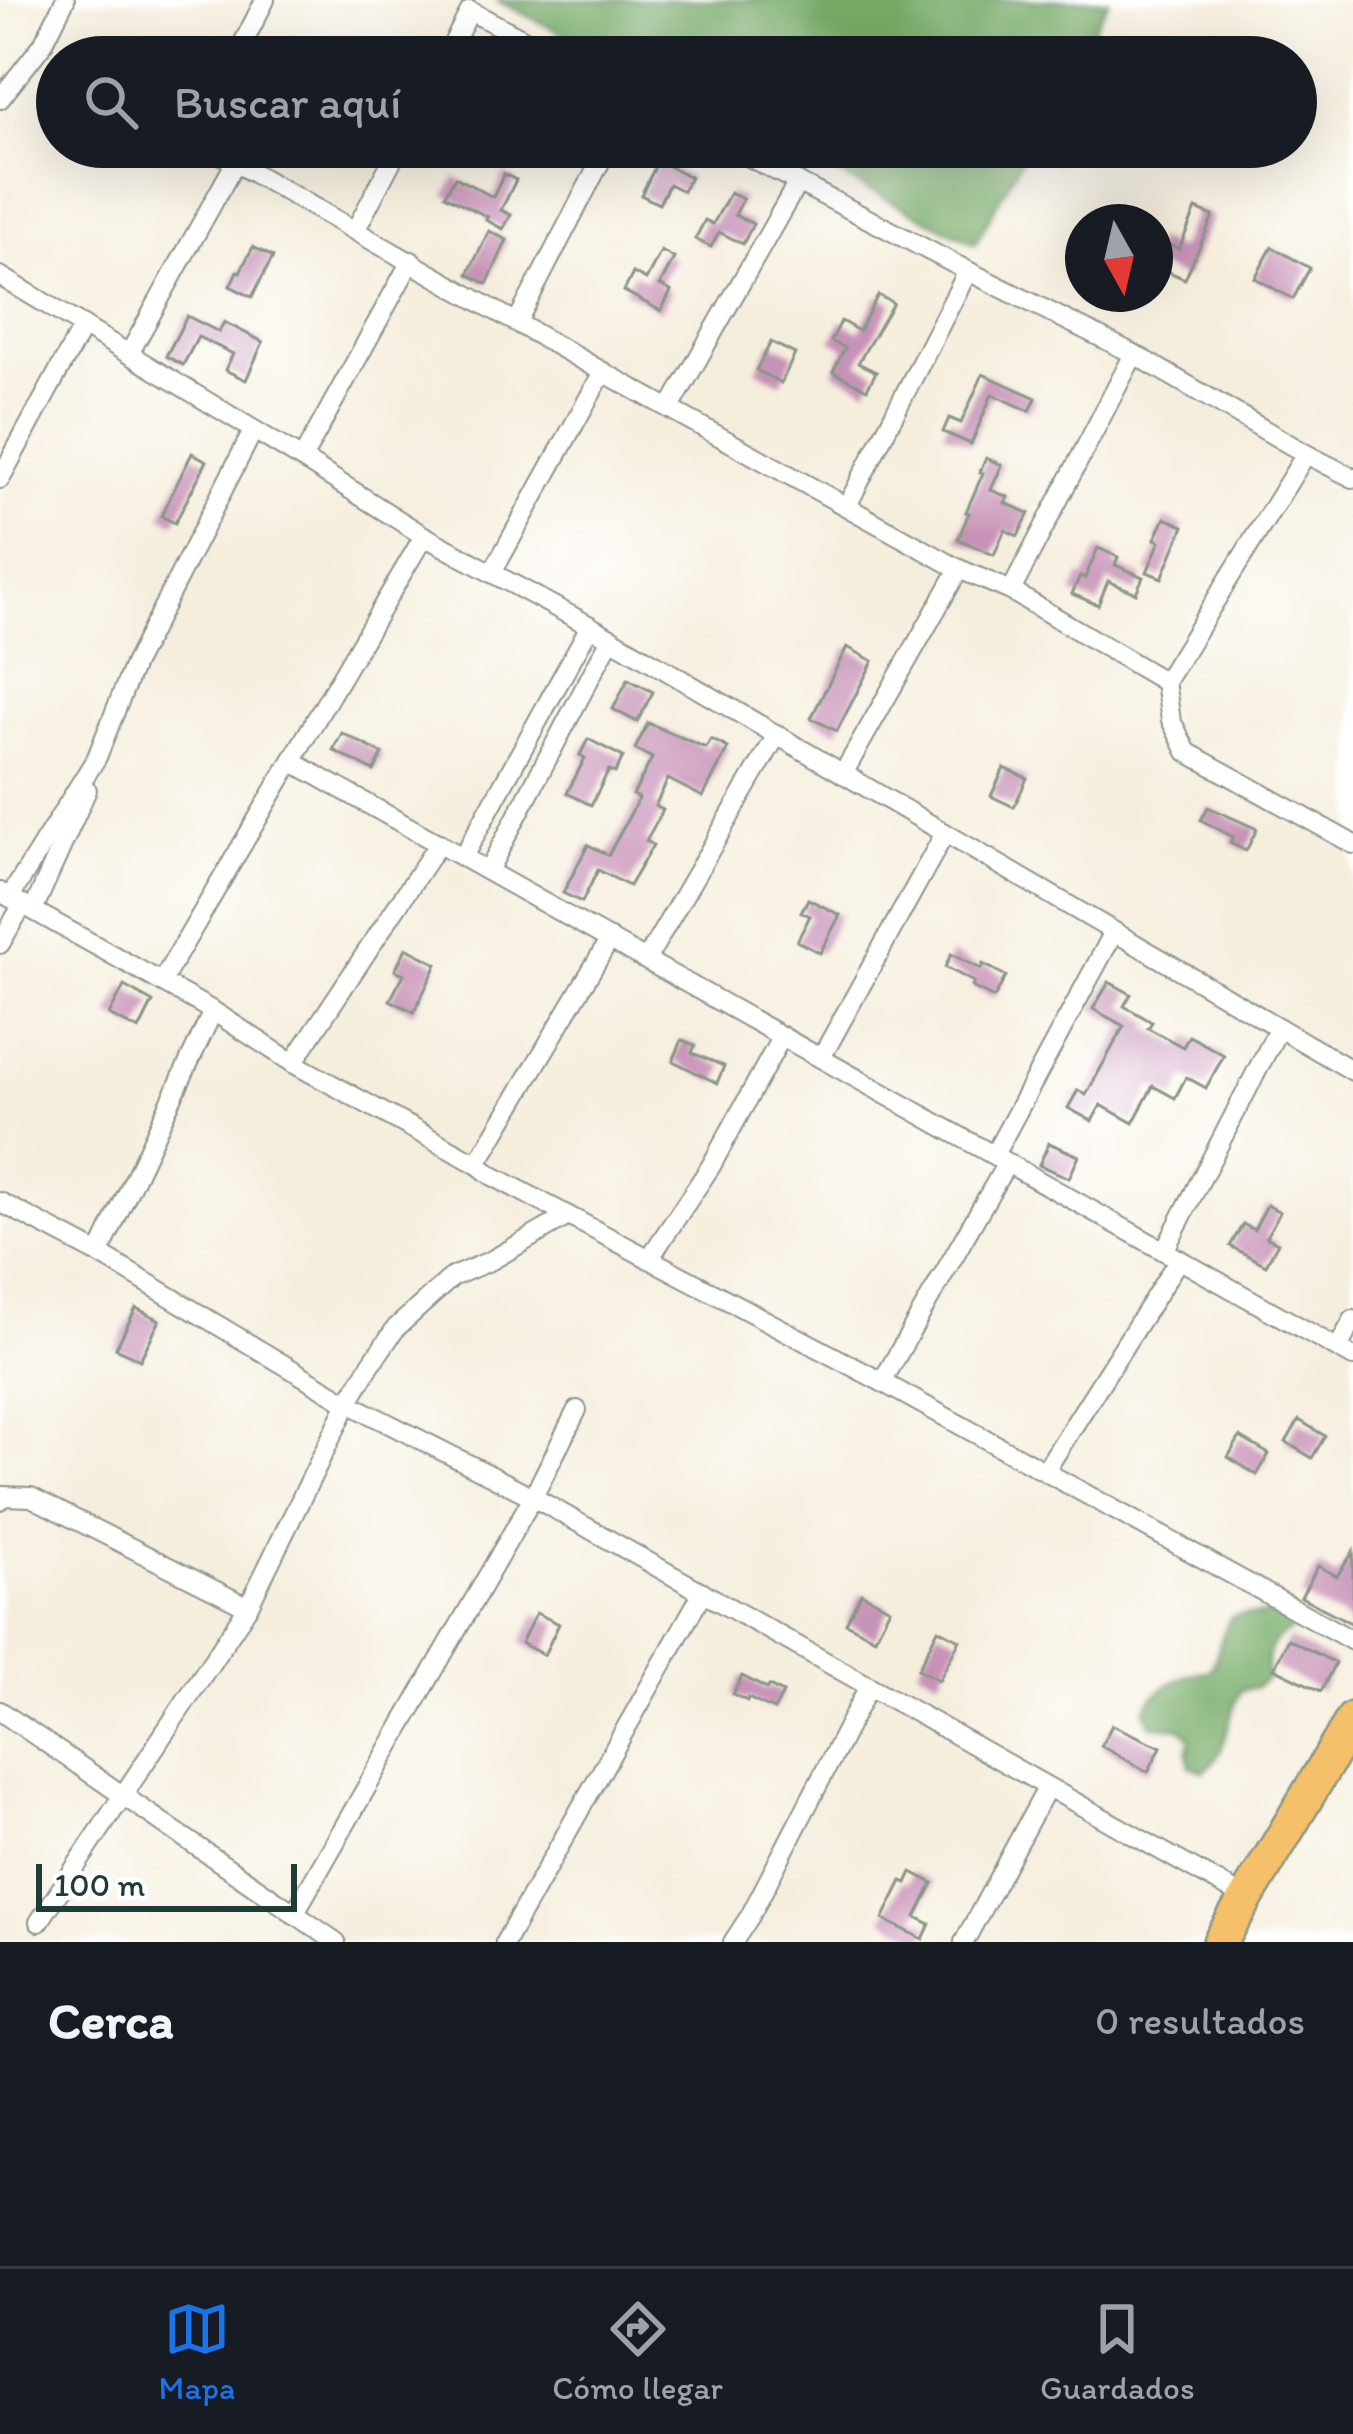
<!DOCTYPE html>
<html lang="es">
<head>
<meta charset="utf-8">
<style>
  body { margin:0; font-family:Itim,sans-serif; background:#20242c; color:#f1f3f6 }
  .compass { position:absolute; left:1065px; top:204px; width:108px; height:108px; border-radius:50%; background:#171b24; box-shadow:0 12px 48px #0002; rotate:172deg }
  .scale { position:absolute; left:36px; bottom:30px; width:261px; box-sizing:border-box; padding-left:12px; border:6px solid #1f3d34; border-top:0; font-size:33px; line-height:42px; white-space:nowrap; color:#1f3d34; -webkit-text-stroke:9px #fff; paint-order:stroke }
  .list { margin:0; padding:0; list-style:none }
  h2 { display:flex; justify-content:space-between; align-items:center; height:156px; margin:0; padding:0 48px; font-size:51px }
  h2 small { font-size:39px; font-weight:400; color:#9ea1a6 }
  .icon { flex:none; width:66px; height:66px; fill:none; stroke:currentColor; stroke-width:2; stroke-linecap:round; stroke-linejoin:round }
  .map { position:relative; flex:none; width:1353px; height:1942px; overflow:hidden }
  .search { position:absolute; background:#171b24; box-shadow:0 12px 48px #0002; left:36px; right:36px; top:36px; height:132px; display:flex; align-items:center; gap:30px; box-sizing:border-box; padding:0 42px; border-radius:66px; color:#9ea1a6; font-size:45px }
  .sheet { height:324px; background:#171b24 }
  nav { display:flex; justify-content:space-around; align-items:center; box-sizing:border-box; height:168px; border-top:3px solid #363941; background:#171b24; font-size:33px; color:#9ea1a6 }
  nav a { display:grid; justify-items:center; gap:6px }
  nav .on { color:#1a73e8 }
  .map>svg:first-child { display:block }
  .forest { fill:#76aa66; stroke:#4a744d; stroke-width:3 }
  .building { fill:#c792b7 }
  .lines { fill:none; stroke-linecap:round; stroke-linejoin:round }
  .street-casing { stroke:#8a9688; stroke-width:22 }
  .highway-casing { stroke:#8a9688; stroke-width:38 }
  .street { stroke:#fff; stroke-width:18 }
  .highway { stroke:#f6c06b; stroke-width:33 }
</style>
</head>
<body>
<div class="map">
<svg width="1353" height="1942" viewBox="0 0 1353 1942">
  <rect width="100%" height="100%" fill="#fff"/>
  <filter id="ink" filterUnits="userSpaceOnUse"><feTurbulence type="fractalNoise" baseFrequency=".00833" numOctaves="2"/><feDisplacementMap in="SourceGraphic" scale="24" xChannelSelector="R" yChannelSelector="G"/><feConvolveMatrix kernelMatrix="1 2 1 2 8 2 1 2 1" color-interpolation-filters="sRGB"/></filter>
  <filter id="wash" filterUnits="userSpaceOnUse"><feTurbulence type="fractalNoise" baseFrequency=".004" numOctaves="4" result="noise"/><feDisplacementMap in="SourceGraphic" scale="48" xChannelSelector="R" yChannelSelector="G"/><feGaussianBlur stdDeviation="2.7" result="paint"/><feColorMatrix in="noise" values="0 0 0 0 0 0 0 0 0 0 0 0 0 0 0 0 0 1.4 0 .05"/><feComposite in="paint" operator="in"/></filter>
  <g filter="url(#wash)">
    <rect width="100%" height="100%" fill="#f6eedd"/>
    <g class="forest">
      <polygon points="496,0 1109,0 1078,57 608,57"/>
      <polygon points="785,147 1028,147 975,244"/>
      <path d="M1246,1615h29l13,6 2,10c-23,11 -24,23 -23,47l-11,9 -15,3c-15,26 -10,60 -37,81l-14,-5 -3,-14 4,-14 -10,-10 -29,-2 -7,-16c12,-22 39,-38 64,-39 12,-18 10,-37 22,-54z"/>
    </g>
    <g id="blocks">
      <g class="building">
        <polygon points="658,161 690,177 683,191 669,184 659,204 641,195"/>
        <polygon points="504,174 516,180 501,210 511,215 503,229 486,220 488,217 445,195 455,177 493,197"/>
        <polygon points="730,193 743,199 735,215 753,224 743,244 719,232 711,247 695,239 705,220 713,224"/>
        <polygon points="1196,209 1213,216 1185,279 1155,266 1155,239 1179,249"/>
        <polygon points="489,231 507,240 487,284 468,274"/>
        <polygon points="253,247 273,257 252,297 230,286 237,271 240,272"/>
        <polygon points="1272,247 1310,268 1293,299 1255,278"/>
        <polygon points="661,251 674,258 660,285 671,291 661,311 624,291 633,273 646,280"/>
        <polygon points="878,295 893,303 858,363 876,372 867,389 833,372 845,348 831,341 841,321 859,331"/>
        <polygon points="187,316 219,332 224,322 263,342 246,380 225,370 233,354 198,337 183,365 166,356"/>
        <polygon points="771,342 795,354 781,383 756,370"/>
        <polygon points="983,374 1036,398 1030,411 992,394 971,444 943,432 949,418 961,423"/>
        <polygon points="192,453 207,461 175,523 161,516"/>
        <polygon points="986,458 1002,465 991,490 1008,497 1005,503 1029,513 1018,536 1005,530 994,555 958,539 969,513 966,512 983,473 980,472"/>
        <polygon points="1165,518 1184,526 1162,578 1147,572 1160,541 1155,539"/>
        <polygon points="1098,548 1118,557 1115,565 1143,577 1136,593 1108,581 1098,605 1072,594 1080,576 1085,578"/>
        <polygon points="847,647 873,661 837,731 811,718"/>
        <polygon points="628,679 653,692 637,722 613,709"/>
        <polygon points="648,723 706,748 711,739 728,748 703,797 668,779 655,806 663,810 646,841 653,845 629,886 598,870 582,902 563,893 588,845 608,855 610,852 639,798 633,795 652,758 635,749"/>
        <polygon points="342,733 383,754 374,771 333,750"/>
        <polygon points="588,739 623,757 615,773 609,770 591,805 567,793 585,758 580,755"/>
        <polygon points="1004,768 1027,778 1014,807 991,796"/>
        <polygon points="1208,807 1257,829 1246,851 1230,843 1233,837 1201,820"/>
        <polygon points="808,899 840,915 820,953 797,941 810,916 801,912"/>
        <polygon points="406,948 437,964 414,1012 390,1000 404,974 395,970"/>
        <polygon points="951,954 981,969 983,964 1006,976 994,998 972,987 974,982 945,967"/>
        <polygon points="1109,982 1131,994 1124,1006 1152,1022 1148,1028 1183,1047 1189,1036 1224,1055 1206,1088 1186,1077 1175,1098 1153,1086 1133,1123 1101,1105 1092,1121 1068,1108 1078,1090 1086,1095 1124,1026 1093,1009"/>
        <polygon points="124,986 153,1002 139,1030 109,1015"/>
        <polygon points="682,1040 695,1045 692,1053 724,1066 717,1083 673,1061"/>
        <polygon points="1049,1143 1079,1156 1069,1178 1039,1165"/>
        <polygon points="1267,1205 1280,1212 1266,1237 1278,1243 1266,1265 1230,1246 1243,1224 1254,1230"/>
        <polygon points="136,1308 160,1320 140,1360 116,1348"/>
        <polygon points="1299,1420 1325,1436 1312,1458 1286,1442"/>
        <polygon points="1240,1437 1269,1454 1257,1475 1228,1457"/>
        <polygon points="1353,1552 1353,1624 1301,1597 1318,1566 1337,1576"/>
        <polygon points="861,1593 890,1608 875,1638 846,1623"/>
        <polygon points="536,1613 559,1624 544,1655 521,1643"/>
        <polygon points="938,1629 960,1640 939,1680 918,1669"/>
        <polygon points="1288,1639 1335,1663 1321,1691 1274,1668"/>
        <polygon points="742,1676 767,1689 769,1686 783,1693 774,1710 748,1698 747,1701 733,1694"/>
        <polygon points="1112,1725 1161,1747 1148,1772 1101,1746"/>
        <polygon points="912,1872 933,1883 916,1917 930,1924 923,1939 883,1919 902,1881 907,1883"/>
      </g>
    </g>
  </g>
  <g filter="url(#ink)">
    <use href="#blocks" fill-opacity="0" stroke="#8a9688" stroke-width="3"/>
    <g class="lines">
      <defs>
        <g id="street">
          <polyline points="236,57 265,0"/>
          <polyline points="446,57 470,11 558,57"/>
          <polyline points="0,99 43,44 65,0"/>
          <polyline points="208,147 603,372 959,569 1011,591 1165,682"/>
          <polyline points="730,147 968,271 1134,354 1306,454 1353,478"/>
          <polyline points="356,229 399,147"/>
          <polyline points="0,276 302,459 424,536 590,626 1353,1071"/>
          <polyline points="517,322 608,147"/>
          <polyline points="129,354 235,163"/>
          <polyline points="670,408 798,182"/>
          <polyline points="1306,454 1165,682 1171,720 1187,752 1353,844"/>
          <polyline points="302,459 411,261"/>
          <polyline points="0,479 83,326"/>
          <polyline points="847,506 968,271"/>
          <polyline points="492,573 603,372"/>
          <polyline points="1011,591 1134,354"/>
          <polyline points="293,762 1353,1357"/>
          <polyline points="843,774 959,569"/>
          <polyline points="463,857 590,626"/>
          <polyline points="488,871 611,638"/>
          <polyline points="0,892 213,1011 293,1063 477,1164 491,1175 882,1382 1353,1641"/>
          <polyline points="10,897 97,757 134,664 253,431"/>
          <polyline points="33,910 87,790"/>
          <polyline points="0,944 23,904"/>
          <polyline points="646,960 777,735"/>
          <polyline points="162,981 424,536"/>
          <polyline points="821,1058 945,833"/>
          <polyline points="293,1063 439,843"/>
          <polyline points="994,1155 1114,932"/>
          <polyline points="477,1164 610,939"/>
          <polyline points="0,1202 99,1254 348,1403 533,1497 1247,1899"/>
          <polyline points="1164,1251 1279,1028"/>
          <polyline points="99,1254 213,1011"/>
          <polyline points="649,1259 711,1166 782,1036"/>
          <polyline points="1338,1348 1353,1320"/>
          <polyline points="882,1382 1007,1163"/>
          <polyline points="1045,1471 1179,1259"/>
          <polyline points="0,1500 3,1496 31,1497 248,1607"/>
          <polyline points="0,1711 336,1942"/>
          <polyline points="294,1914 533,1497 577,1410"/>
          <polyline points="39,1922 248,1607 348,1403 371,1364 396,1328 452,1277 492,1260 568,1216"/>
          <polyline points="505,1942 703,1592"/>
          <polyline points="733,1942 750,1916 869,1686"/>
          <polyline points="964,1942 1047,1788"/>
        </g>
        <polyline id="highway" points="1220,1942 1353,1719"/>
      </defs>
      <use href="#street" class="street-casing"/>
      <use href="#highway" class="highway-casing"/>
      <use href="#street" class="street"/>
      <use href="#highway" class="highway"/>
    </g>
  </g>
</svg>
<svg class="compass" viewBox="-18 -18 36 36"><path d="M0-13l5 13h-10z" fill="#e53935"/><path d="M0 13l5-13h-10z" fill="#9ea1a6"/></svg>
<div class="scale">100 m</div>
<div class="search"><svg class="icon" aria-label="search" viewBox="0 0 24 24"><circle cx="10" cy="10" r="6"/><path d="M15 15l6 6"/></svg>Buscar aquí</div>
</div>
<section class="sheet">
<h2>Cerca<small>0 resultados</small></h2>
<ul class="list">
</ul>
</section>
<nav>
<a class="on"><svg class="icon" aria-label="map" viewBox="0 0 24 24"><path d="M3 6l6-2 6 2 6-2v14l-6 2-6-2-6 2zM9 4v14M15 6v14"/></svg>Mapa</a>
<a><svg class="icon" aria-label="directions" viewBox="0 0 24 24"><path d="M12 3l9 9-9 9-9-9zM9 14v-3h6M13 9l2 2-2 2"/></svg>Cómo llegar</a>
<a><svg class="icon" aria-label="saved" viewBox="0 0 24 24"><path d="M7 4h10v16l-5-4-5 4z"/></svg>Guardados</a>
</nav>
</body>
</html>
